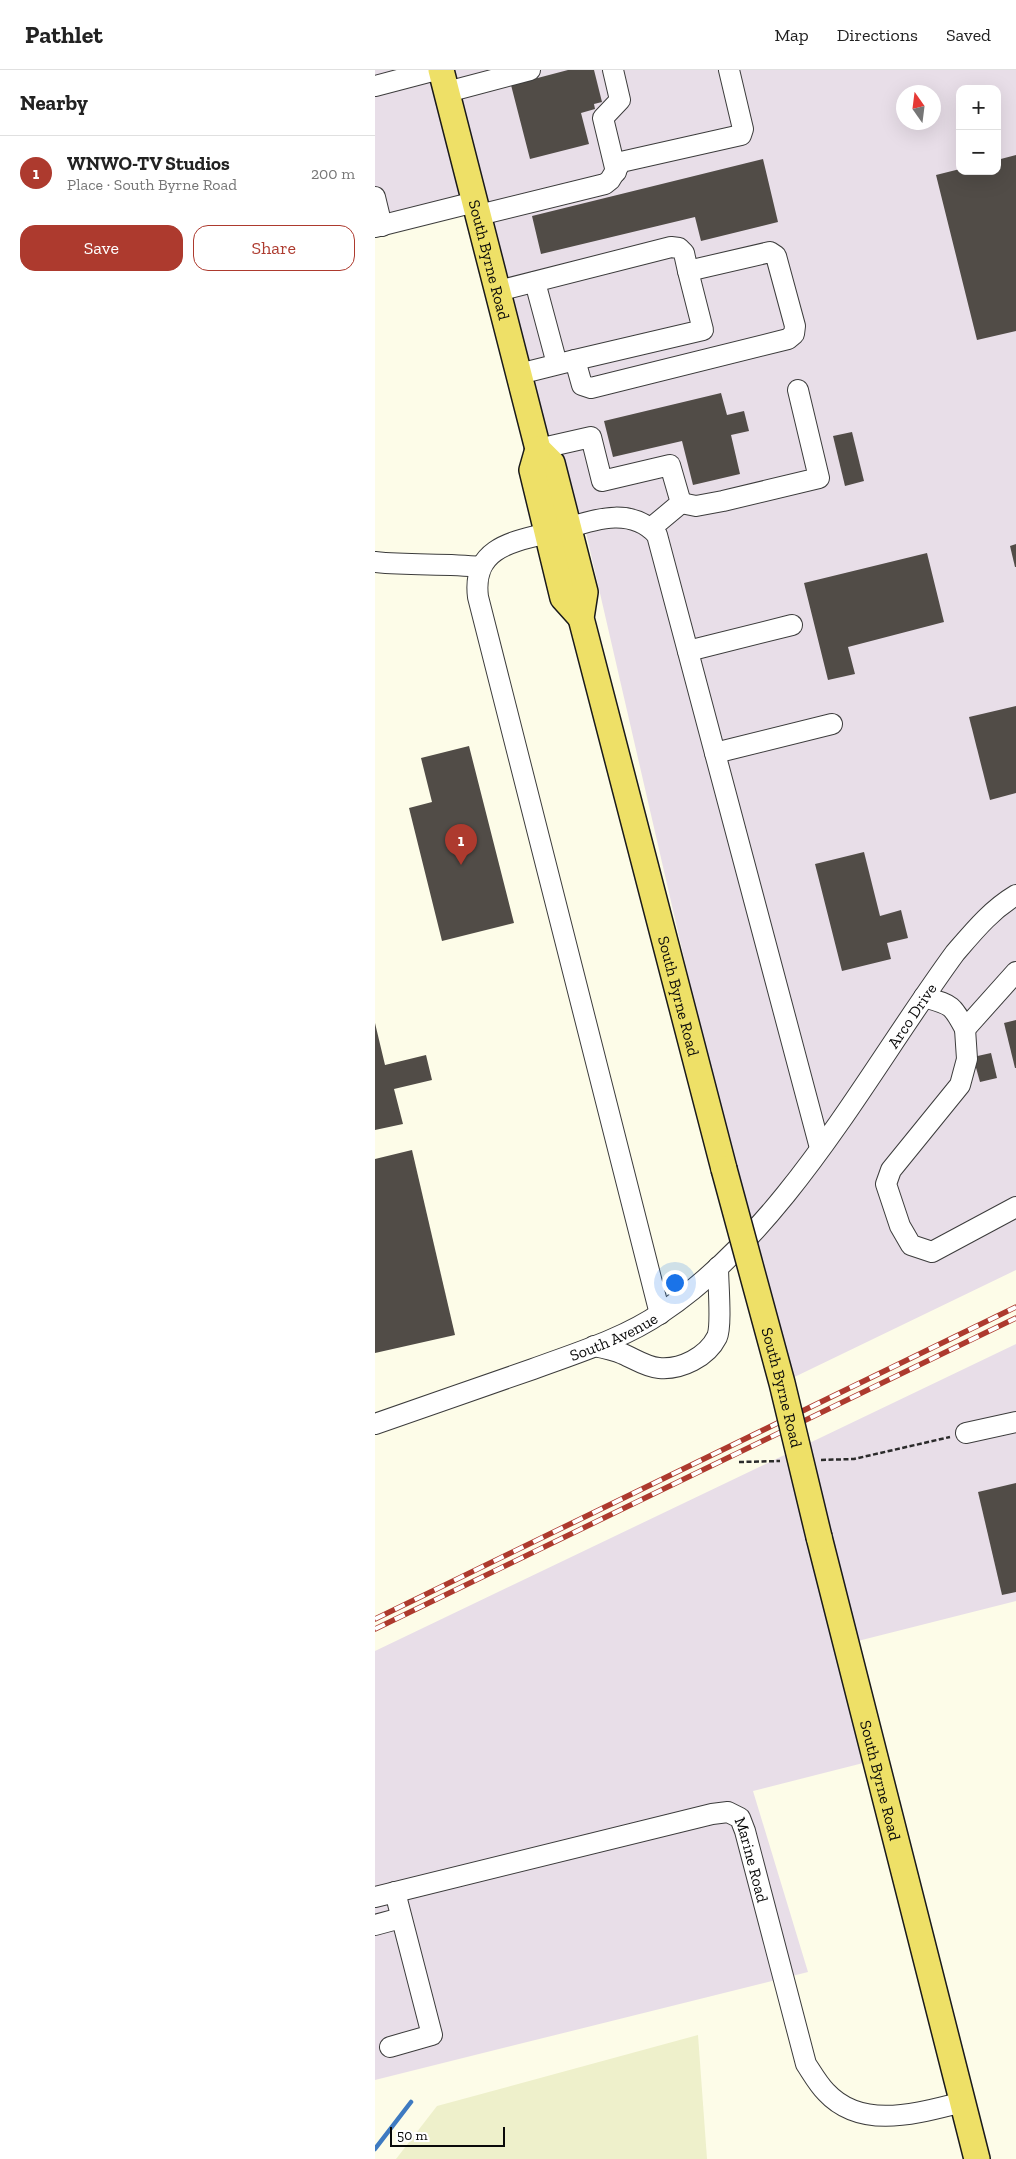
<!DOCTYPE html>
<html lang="en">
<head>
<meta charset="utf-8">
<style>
  body { margin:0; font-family:"Zilla Slab",serif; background:#f6f6f6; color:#222 }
  .controls { position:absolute; right:15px; top:15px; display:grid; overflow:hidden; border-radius:10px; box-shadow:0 5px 20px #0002 }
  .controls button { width:45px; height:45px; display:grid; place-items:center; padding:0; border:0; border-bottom:1px solid #e0e0e0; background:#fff; color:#222; font:25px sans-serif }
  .compass { position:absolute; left:521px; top:15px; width:45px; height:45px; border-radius:50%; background:#fff; box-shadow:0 5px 20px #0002; rotate:346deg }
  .scale { position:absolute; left:15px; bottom:12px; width:115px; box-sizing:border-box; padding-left:5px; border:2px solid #090909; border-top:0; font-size:14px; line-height:18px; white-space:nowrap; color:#090909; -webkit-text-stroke:4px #fff; paint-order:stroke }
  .you { position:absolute; left:299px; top:1212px; width:18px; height:18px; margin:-12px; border:4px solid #fff; border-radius:50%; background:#1a73e8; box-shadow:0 0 0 8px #1a73e833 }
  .badge { display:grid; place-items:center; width:32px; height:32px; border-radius:50%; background:#ad3a2e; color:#fff; font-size:16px; font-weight:700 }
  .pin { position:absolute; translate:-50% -41px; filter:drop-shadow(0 1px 2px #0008) }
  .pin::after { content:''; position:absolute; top:26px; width:18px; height:15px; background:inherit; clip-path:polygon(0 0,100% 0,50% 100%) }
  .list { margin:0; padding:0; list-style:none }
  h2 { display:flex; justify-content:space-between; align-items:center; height:65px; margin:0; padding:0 20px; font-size:21px }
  h2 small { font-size:16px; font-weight:400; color:#767676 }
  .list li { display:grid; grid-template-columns:32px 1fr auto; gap:15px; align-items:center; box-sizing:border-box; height:75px; padding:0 20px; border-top:1px solid #e0e0e0 }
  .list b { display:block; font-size:19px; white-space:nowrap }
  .list p { margin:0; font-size:16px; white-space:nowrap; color:#767676 }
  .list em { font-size:16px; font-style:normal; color:#767676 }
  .actions { display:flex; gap:10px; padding:15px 20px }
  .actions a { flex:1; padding:11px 0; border:1px solid #ad3a2e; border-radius:15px; text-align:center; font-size:18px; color:#ad3a2e }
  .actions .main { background:#ad3a2e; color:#fff }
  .map { position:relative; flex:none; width:641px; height:2089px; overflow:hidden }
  header { display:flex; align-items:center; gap:30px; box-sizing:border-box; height:70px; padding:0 25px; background:#fff; border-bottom:1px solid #e0e0e0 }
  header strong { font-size:24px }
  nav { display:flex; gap:28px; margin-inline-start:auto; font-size:18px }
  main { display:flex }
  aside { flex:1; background:#fff }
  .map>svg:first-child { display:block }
  .industrial { fill:#e8dee8; fill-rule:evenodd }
  .farmland { fill:#eef0cb }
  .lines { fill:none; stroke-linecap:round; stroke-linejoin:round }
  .stream { stroke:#3e7ac1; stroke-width:4.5 }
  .building { fill:#514c47 }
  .minor-casing { stroke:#3c3c3c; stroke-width:22 }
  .major-casing { stroke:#1a1a1a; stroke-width:28 }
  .path { stroke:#2b2b2b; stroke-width:2.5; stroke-dasharray:5 2.5; stroke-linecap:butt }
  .minor { stroke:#fff; stroke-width:20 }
  .major { stroke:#eee067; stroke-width:25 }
  .rail-casing { stroke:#ad3a2e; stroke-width:5.5 }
  .rail { stroke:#fff; stroke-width:4; stroke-dasharray:11; stroke-linecap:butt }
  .major-bridge-casing { stroke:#1a1a1a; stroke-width:28; stroke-linecap:butt }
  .major-bridge { stroke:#eee067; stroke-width:25 }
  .labels { text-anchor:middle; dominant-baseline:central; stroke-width:5; stroke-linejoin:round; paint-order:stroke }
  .street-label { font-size:16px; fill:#090909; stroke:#fff }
</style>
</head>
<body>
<header>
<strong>Pathlet</strong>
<nav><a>Map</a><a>Directions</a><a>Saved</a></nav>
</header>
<main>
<aside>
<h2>Nearby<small></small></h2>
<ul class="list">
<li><span class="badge">1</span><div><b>WNWO-TV Studios</b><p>Place · South Byrne Road</p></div><em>200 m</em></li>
</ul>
<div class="actions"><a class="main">Save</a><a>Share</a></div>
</aside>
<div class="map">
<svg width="641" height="2089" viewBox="0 0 641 2089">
  <rect width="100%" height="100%" fill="#fdfce8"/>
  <g class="industrial">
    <path d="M0,0h641v1200l-234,113 -198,-859 -65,-150 -44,-172 -100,25zM585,19h37v82h-37zM528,22h30v30h-30z"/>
    <polygon points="641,1274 641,1531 471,1574 500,1690 378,1721 433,1902 0,2010 0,1581"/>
  </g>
  <polygon class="farmland" points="323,1965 332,2089 21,2089 62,2036"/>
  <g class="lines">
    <polyline class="stream" points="0,2079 36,2032"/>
  </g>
  <g class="building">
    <polygon points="193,0 219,0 227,32 219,34 220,39 206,43 214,74 155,89 136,15"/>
    <polygon points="641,85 641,261 602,270 561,105 585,99 585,101 622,101 622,90"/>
    <polygon points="388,89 403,152 326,171 320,147 166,184 157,146"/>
    <polygon points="346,323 352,345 369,341 374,361 356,365 365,404 318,415 307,371 238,387 229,351"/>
    <polygon points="477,362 489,411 470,416 458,366"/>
    <polygon points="641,474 641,497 640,497 635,476"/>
    <polygon points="552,483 569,552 473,577 480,604 453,610 429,513"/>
    <polygon points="641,636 641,723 615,730 594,647"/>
    <polygon points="94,676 139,853 67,871 34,738 57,732 46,688"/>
    <polygon points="489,782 505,846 526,840 533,868 512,873 516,889 467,901 440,794"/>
    <polygon points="641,950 641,998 640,998 629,953"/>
    <polygon points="0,953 10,995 51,985 57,1010 19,1019 28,1054 0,1060"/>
    <polygon points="616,983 622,1008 605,1012 598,987"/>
    <polygon points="37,1080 80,1265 0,1283 0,1089"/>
    <polygon points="641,1413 641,1522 627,1525 603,1422"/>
  </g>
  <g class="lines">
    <defs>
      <g id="minor">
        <polyline points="238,0 245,30 228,48 241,102"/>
        <polyline points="0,16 61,0"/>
        <polyline points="72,22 155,0"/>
        <polyline points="0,127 7,156"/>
        <polyline points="104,145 230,114 235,110 246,92 366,65 368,59 354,0"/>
        <polyline points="0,157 100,132"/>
        <polyline points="160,212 182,294"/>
        <polyline points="123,221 296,177 304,178 309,183 313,201 395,182 401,186 420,256 419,264 413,269 216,318 207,315 200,290 144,304"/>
        <polyline points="200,290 328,260 313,201"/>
        <polyline points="163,379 216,367 227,411 295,395 306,433 276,458"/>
        <polyline points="306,433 321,436 348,431 444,408 423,320"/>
        <path d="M193,458c30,-10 65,-20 89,7l163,613"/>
        <path d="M173,463c-38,9 -76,16 -70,64l182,717"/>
        <path d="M0,492c35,4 70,1 105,5"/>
        <polyline points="313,581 417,555"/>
        <polyline points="340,683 457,654"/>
        <path d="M549,927c27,8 28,7 41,32l51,-57"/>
        <polyline points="590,959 592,989 585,1015 516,1100 511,1114 525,1156 536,1175 557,1182 641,1137"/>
        <path d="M219,1276c10,2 20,4 29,8 12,5 23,13 36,14 22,2 48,-11 58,-31 5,-11 1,-55 1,-70"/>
        <path id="s1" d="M0,1354c53,-18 105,-37 158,-55 43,-16 90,-30 128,-56 126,-84 206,-240 294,-360 19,-22 36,-43 61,-58"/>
        <polyline points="591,1363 641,1352"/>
        <path id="s2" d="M0,1827l337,-83 16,-2 12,6 5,13 61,233c6,9 12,20 20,28 36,39 92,21 137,10"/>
        <polyline points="0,1855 26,1848"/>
        <polyline points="15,1977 57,1965 20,1822"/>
      </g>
      <g id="major">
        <path id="s3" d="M66,0l97,379 14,14 33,129 -4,26 143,551"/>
        <polyline points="163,379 157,400 188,528 206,548"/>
        <path id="s4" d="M444,1467l158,622"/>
      </g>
    </defs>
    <use href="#minor" class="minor-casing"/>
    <use href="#major" class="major-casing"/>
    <g class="path">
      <polyline points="446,1390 479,1389 575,1367"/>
      <polyline points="364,1392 405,1391"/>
    </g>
    <use href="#minor" class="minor"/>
    <use href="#major" class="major"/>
    <defs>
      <g id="rail">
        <polyline points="0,1549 641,1237"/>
        <polyline points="0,1559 641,1248"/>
      </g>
    </defs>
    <use href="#rail" class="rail-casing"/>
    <use href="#rail" class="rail"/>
    <defs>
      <g id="major-bridge">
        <path id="s5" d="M349,1099l58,214 37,154"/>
      </g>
    </defs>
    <use href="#major-bridge" class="major-bridge-casing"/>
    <use href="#major-bridge" class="major-bridge"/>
  </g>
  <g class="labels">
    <g class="street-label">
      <text stroke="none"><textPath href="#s3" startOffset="196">South Byrne Road</textPath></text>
      <text stroke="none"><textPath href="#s3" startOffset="961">South Byrne Road</textPath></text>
      <text stroke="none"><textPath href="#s1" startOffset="699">Arco Drive</textPath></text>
      <text stroke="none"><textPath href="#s1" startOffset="254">South Avenue</textPath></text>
      <text stroke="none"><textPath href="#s5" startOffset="226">South Byrne Road</textPath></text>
      <text stroke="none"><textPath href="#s4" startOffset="251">South Byrne Road</textPath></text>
      <text stroke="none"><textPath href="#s2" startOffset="420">Marine Road</textPath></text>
    </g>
  </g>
</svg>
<div class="controls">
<button>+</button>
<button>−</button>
</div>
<svg class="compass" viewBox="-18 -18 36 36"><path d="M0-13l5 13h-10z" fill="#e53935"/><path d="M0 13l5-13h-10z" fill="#767676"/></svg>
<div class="scale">50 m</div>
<div class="you"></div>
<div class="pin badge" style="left:86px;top:795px">1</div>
</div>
</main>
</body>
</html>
